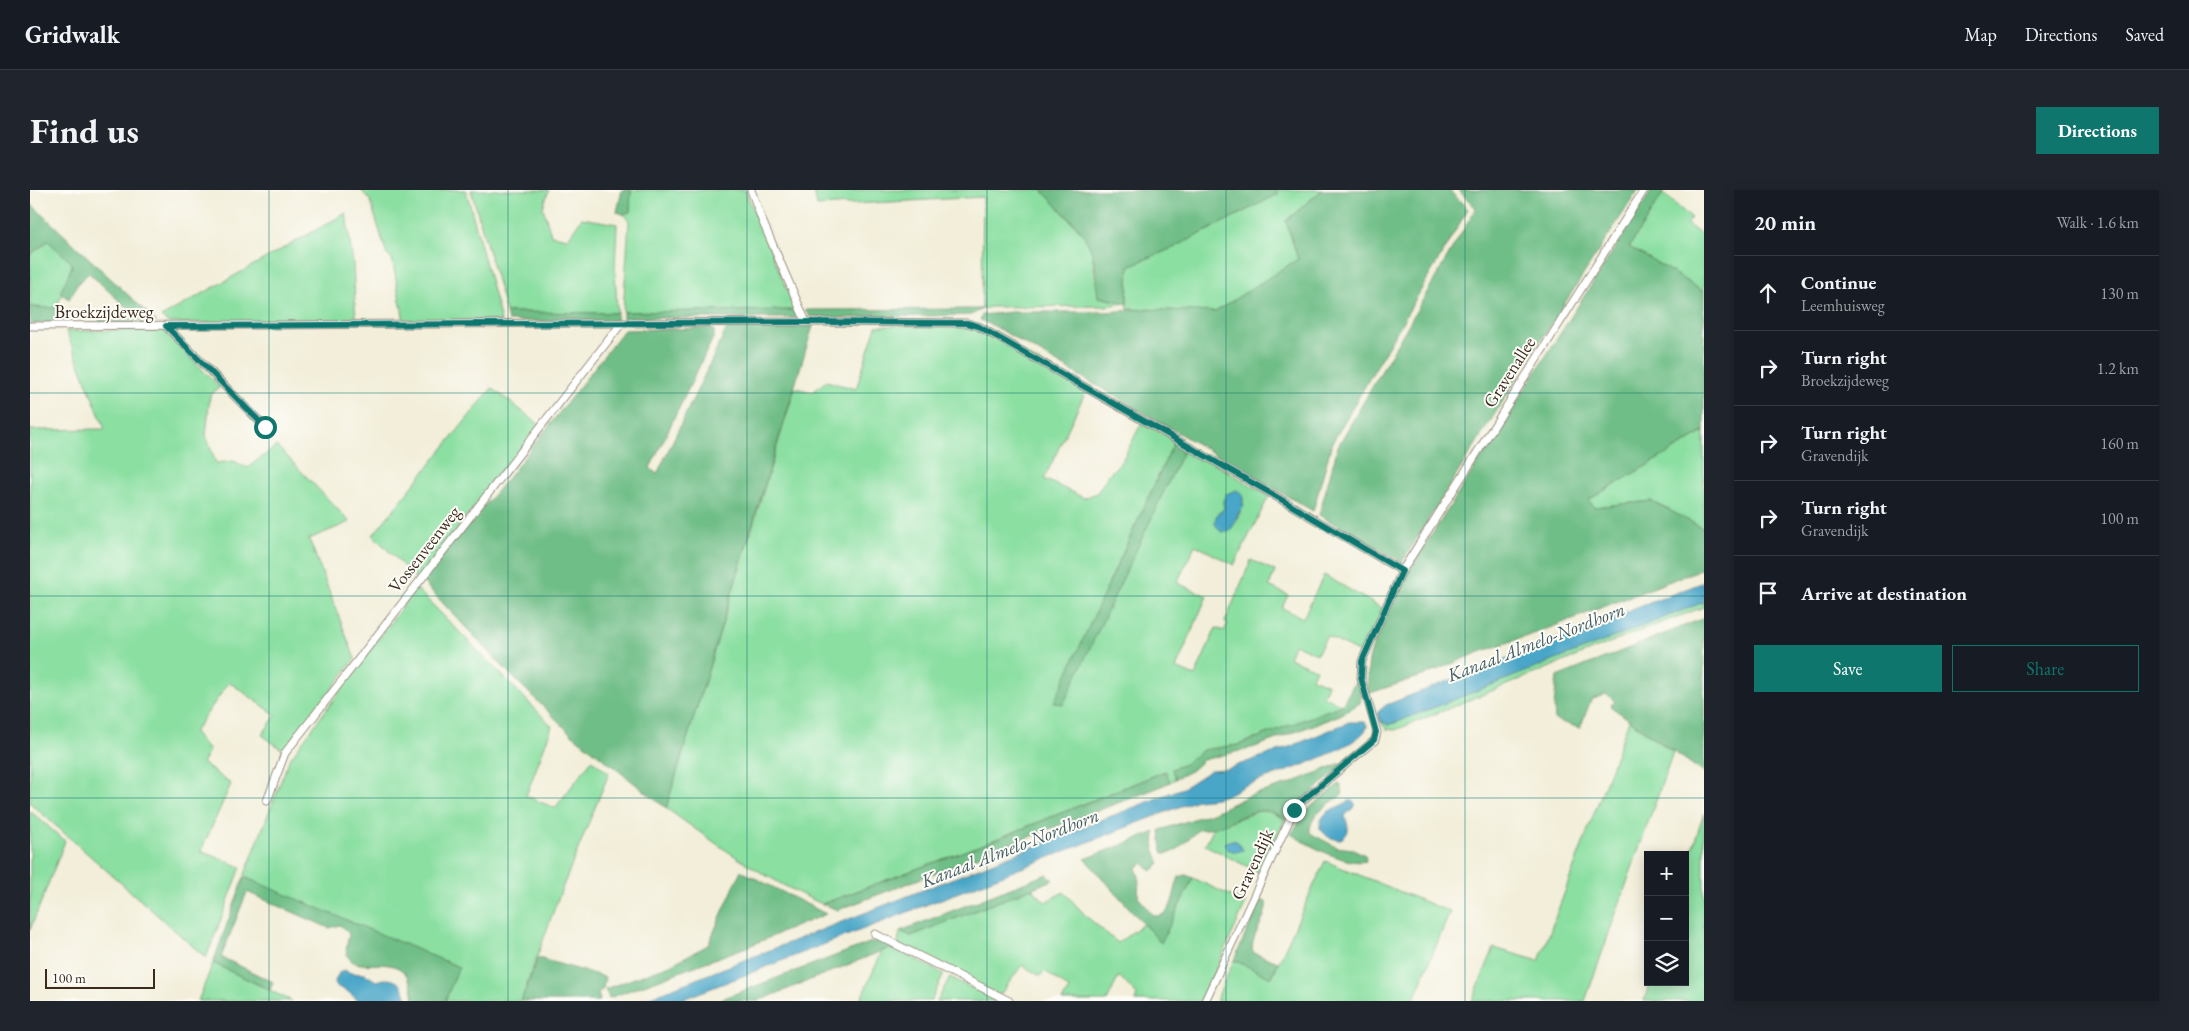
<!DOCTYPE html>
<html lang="en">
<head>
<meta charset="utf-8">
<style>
  body { margin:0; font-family:"EB Garamond",serif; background:#20242c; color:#f1f3f6 }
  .controls { position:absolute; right:15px; bottom:15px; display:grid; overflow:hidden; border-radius:0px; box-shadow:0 2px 12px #0003 }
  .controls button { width:45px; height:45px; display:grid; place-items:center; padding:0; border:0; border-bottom:1px solid #363941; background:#171b24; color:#f1f3f6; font:25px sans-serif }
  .scale { position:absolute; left:15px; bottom:12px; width:110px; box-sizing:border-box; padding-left:5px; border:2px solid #3b2a1e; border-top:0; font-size:14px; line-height:18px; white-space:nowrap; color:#3b2a1e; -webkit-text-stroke:4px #fdfcf7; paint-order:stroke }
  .stop { position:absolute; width:15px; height:15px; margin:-11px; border:4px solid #0f766e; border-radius:50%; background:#fff }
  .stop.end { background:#0f766e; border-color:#fff; box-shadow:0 1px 5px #0008 }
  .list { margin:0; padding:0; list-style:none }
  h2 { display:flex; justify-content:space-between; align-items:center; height:65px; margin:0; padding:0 20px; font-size:21px }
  h2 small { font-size:16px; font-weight:400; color:#9ea1a6 }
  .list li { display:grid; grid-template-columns:32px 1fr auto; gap:15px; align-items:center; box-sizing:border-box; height:75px; padding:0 20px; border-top:1px solid #363941 }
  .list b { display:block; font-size:19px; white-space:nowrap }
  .list p { margin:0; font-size:16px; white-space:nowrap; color:#9ea1a6 }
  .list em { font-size:16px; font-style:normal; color:#9ea1a6 }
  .actions { display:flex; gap:10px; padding:15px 20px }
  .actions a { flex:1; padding:11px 0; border:1px solid #0f766e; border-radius:0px; text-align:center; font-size:18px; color:#0f766e }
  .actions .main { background:#0f766e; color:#fff }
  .icon { flex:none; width:28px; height:28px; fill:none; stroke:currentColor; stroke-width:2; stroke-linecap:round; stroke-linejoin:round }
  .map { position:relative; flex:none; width:1674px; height:811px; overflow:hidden; border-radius:0px }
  header { display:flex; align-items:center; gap:30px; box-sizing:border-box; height:70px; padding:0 25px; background:#171b24; border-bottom:1px solid #363941 }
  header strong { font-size:24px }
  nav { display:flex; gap:28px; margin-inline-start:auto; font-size:18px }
  .intro { display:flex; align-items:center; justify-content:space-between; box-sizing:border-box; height:120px; padding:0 30px }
  h1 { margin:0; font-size:35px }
  .button { padding:12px 22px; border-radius:0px; background:#0f766e; color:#fff; font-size:18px; font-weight:700 }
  main { display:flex; gap:30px; padding:0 30px }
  aside { flex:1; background:#171b24; border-radius:0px; box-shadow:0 2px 12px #0003 }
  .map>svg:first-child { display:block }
  .green { fill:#8adfa1; stroke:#628460; fill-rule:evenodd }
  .forest { fill:#6fbe87; stroke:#557452 }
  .water { fill:#4aa6c8; stroke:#426873 }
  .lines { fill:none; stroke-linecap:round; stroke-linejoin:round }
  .street-casing { stroke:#968c7c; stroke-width:9 }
  .street { stroke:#fff; stroke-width:7 }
  .route { stroke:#0f766e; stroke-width:6 }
  .grid { fill:none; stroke:#0f766e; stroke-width:1; stroke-opacity:0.55 }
  .labels { text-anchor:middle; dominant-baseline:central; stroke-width:4; stroke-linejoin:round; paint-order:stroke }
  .street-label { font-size:18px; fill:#3b2a1e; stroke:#fdfcf7 }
  .water-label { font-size:19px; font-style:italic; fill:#415c62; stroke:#fdfcf7 }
</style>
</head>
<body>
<header>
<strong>Gridwalk</strong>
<nav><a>Map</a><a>Directions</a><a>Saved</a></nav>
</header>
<div class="intro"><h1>Find us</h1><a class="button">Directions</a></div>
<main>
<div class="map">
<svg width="1674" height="811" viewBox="0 0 1674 811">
  <rect width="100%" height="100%" fill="#fdfcf7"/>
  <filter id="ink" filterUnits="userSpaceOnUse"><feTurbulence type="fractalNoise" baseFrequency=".02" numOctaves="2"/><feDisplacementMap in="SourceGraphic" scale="10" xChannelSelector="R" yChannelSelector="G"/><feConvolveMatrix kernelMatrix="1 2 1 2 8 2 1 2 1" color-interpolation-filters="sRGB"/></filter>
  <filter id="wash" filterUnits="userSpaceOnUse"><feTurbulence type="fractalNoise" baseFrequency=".0096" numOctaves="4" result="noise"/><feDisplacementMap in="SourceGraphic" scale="20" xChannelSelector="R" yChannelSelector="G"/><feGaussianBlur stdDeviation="1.12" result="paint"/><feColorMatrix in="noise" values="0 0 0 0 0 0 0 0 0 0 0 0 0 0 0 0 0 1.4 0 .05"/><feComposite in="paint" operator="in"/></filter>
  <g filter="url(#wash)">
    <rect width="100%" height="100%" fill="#f2eed9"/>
    <g class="green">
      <polygon points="331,0 436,0 471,131 374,131 362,68 357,65 340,10"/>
      <polygon points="441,0 519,0 513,17 521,45 538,48 552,28 587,34 585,79 587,123 476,122"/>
      <polygon points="601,0 715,0 758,102 768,120 593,122 599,33 598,28 593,24 600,21"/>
      <polygon points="784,0 1012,0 1053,44 1062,61 1068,107 1097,113 1099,76 1145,57 1248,4 1247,0 1292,0 1256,31 1268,69 1185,122 1098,119 1097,113 1075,116 960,117 952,119 953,7 787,16"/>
      <polygon points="1633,3 1661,28 1657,34 1674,47 1674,102 1634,77 1599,57"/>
      <polygon points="316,23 323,73 326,132 139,133 131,127"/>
      <path d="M18,51c7,6 20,13 24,22 1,3 -13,37 -15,45l-27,-1v-52z"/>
      <path d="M931,134l23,7 103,58 -43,90 40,19 13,-5 12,-19 13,-13 20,-39 33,18 -67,145 -46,120 123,-259 84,50 -35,69 -39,-20 -18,38 30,13 -31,72 19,8 21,-48 8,3 4,-8 -3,-1 26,-62 24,11 -6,15 19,9 -6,13 21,10 21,-43 59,34 -20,46 -36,-19 -10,18 -23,-10 -5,14 27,11 -4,9 16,7 -5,11 19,9 -104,40 -35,5 -18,14 -13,5 3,10 -5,3 -5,-11 -176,71 -167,62c-57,-25 -105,-59 -156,-96l129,-420 18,4 13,-11 30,8 20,-63zM1193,311l21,3 -10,21 -17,-11 7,-5z"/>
      <polygon points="133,140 190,197 180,205 176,246 186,273 204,271 217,278 247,256 320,332 279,349 325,469 254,561 232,545 246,525 199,492 164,542 179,561 172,573 201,594 171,661 211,677 176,768 0,613 0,240 75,239 36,141"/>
      <polygon points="462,198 510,235 387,390 343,345"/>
      <polygon points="1674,242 1674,339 1622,311 1564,317 1558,310"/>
      <polygon points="386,398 522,536 496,606 525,618 562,570 579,583 529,706 491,811 415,811 428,777 214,687 259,570"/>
      <polygon points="1674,412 1674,417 1599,445 1378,535 1365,540 1356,539 1350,531 1359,535"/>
      <polygon points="1599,530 1643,562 1555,811 1442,811 1464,758 1509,771"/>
      <polygon points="0,621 35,651 0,740"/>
      <polygon points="1229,621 1238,621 1255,629 1230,683 1175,655 1184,637"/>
      <polygon points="1674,623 1674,811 1614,811 1620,792 1655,792 1655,682"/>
      <polygon points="1295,671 1420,722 1383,811 1186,811 1204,770 1242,787"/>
      <polygon points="1163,688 1216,713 1172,811 1105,811 1107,805 1089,786 1077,811 1032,811 1039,799 1015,781 1010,786 992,775 970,805 868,754 870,741 881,746 1002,698 1015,712 1034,702 1056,726 1088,753 1113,734 1131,752"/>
      <polygon points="862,757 914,784 901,811 830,811 852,761"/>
      <polygon points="183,773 262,811 168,811"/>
      <polygon points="920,787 967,811 907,811"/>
    </g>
    <g class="forest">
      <polygon points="592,0 601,0 600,22 593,24 587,22"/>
      <path d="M1012,0h235l1,4 -103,53 -46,19 -2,37 -29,-6c-1,-29 -4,-54 -26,-76 -10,-11 -21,-20 -30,-31z"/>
      <polygon points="1292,0 1419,0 1438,19 1302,253 1283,321 964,136 950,130 952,125 982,122 1077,122 1114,119 1185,122 1268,69 1256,31"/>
      <polygon points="1428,0 1608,0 1513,147 1372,372 1289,325 1308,256 1446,18"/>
      <path d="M1622,0h13l-36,57 35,20 40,25v140l-116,68 6,7 58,-6 52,28v39l-168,65 -56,19 -55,23 -58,19c3,-13 -1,-25 3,-38 12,-43 38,-82 61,-120z"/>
      <polygon points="0,13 127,132 69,133 71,123 92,124 97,122 97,118 59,83 49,92 39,109 30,103 42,77 41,72 18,51 0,65"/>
      <polygon points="0,117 27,118 28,133 0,134"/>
      <polygon points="952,119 941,125 808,128 779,126 775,120"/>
      <polygon points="768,120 767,128 593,128 593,122"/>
      <polygon points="476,122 587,123 586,132 478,131"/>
      <polygon points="783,136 636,618 539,542 477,481 391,390 478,288 594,140 681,138 684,140 684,146 620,278 627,284 697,138"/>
      <polygon points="1145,250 1155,257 1033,515 1024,512"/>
      <polygon points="1674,428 1674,583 1580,516 1585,511 1576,504 1561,510 1550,538 1525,530 1524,516 1527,487"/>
      <polygon points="1328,487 1331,508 1330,513 1310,525 1225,557 1173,570 1162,580 1145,589 1142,579 1155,574 1173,560 1208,555 1312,515"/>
      <path d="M1321,569l-58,50 -8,10c-5,-3 -12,-7 -18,-8 -22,-3 -45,21 -68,18l-21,20 -7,4 -7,1 -2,-3 -2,-21 55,-18 31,-15 43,-13z"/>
      <polygon points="1136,581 1140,592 1127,598 808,720 792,714 959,652"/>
      <path d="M1310,593l3,11c-12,9 -35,21 -33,39l26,14 17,2 12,6 1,6c-19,5 -58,-16 -75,-27l17,-25z"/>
      <path d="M1125,642l-1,16 6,16 -9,7 -8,-8 -7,5 3,9 -1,20 16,19c20,2 19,-26 25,-39l7,-2 7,3 -32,65 -76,-84z"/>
      <polygon points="711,681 796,724 719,756 579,808 575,799 640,775 678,755"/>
      <polygon points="1017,684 1023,690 881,746 870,741"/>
      <path d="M214,687l215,90 -14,34h-31c-4,-62 -58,-20 -67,-47 -2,-5 1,-14 2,-20l-9,-9 -11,3 -82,-36 -26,65 52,25 -3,8 -57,-27z"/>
      <path d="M1231,710l5,2c2,16 -14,31 -14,47l2,4 24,9 -7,16 -37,-18z"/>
      <polygon points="847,750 862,757 728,811 686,811"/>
      <polygon points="508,768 575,787 573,799 568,803 570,811 491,811"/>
    </g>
    <g class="water">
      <polygon points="1207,300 1213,305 1213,318 1209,322 1201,340 1191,342 1185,334 1186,326 1194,319 1193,311 1196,304"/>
      <polygon points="1674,392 1674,412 1359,535 1350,531 1347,523 1356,515"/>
      <path d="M1319,532h16l2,3c1,21 -103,54 -123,61 -7,3 -13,8 -21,10 -8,3 -18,3 -26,4l-519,201h-38l543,-213 28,-18 16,-1 65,-23z"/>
      <path d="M1319,611h3l4,4 -11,11c3,11 7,17 -6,24l-11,-3 -8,-8c-1,-19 17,-20 29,-28z"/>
      <polygon points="1202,650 1208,652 1213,660 1206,662 1197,659 1194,653"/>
      <path d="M314,780l7,3 14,1 11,7c17,-6 29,2 31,20h-48l-12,-10 -11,-5 -1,-5 4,-8z"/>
    </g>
  </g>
  <g filter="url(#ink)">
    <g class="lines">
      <defs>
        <g id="street">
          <polyline points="721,0 732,30 776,132"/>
          <polyline points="0,136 776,132 937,133 948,136 1247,307 1372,381"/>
          <polyline points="136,136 235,237"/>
          <polyline points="237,611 255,563 591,134"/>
          <polyline points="845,744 979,811"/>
          <polyline points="1175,811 1264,620 1272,611 1345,550 1347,542 1331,488 1332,471 1372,381 1614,0"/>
        </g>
      </defs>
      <use href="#street" class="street-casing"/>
      <use href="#street" class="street"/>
    </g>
  </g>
  <g class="lines" filter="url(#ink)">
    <polyline class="route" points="235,237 136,136 776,132 937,133 948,136 1247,307 1372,381 1332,471 1331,488 1346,542 1344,550 1272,611 1264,620"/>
  </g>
  <path class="grid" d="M239,0v811M478,0v811M717,0v811M957,0v811M1196,0v811M1435,0v811M0,203h1674M0,406h1674M0,608h1674"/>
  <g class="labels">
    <g class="street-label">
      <text x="74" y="121">Broekzijdeweg</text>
      <text transform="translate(1479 182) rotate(-57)">Gravenallee</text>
      <text transform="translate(394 359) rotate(-52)">Vossenveenweg</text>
      <text transform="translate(1222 674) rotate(-65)">Gravendijk</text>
    </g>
    <g class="water-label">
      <text transform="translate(1506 452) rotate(-21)">Kanaal Almelo-Nordhorn</text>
      <text transform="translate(980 658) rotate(-21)">Kanaal Almelo-Nordhorn</text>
    </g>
  </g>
</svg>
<div class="controls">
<button>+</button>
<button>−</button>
<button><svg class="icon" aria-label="layers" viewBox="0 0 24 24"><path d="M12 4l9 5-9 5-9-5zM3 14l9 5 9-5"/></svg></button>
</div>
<div class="scale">100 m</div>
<div class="stop" style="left:235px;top:237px"></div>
<div class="stop end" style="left:1264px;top:620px"></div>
</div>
<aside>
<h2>20 min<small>Walk · 1.6 km</small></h2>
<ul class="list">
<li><svg class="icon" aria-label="ahead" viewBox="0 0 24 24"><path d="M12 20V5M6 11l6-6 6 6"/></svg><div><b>Continue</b><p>Leemhuisweg</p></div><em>130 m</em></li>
<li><svg class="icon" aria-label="right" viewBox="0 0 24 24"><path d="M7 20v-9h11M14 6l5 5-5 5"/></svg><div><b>Turn right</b><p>Broekzijdeweg</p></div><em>1.2 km</em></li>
<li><svg class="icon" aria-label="right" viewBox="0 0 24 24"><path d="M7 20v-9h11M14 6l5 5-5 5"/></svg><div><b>Turn right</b><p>Gravendijk</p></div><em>160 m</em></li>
<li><svg class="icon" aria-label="right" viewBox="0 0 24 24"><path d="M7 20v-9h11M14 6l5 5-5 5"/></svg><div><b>Turn right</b><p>Gravendijk</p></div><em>100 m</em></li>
<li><svg class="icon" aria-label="arrive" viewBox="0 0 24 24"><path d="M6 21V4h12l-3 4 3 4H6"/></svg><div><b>Arrive at destination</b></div></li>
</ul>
<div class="actions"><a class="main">Save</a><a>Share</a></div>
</aside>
</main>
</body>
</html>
